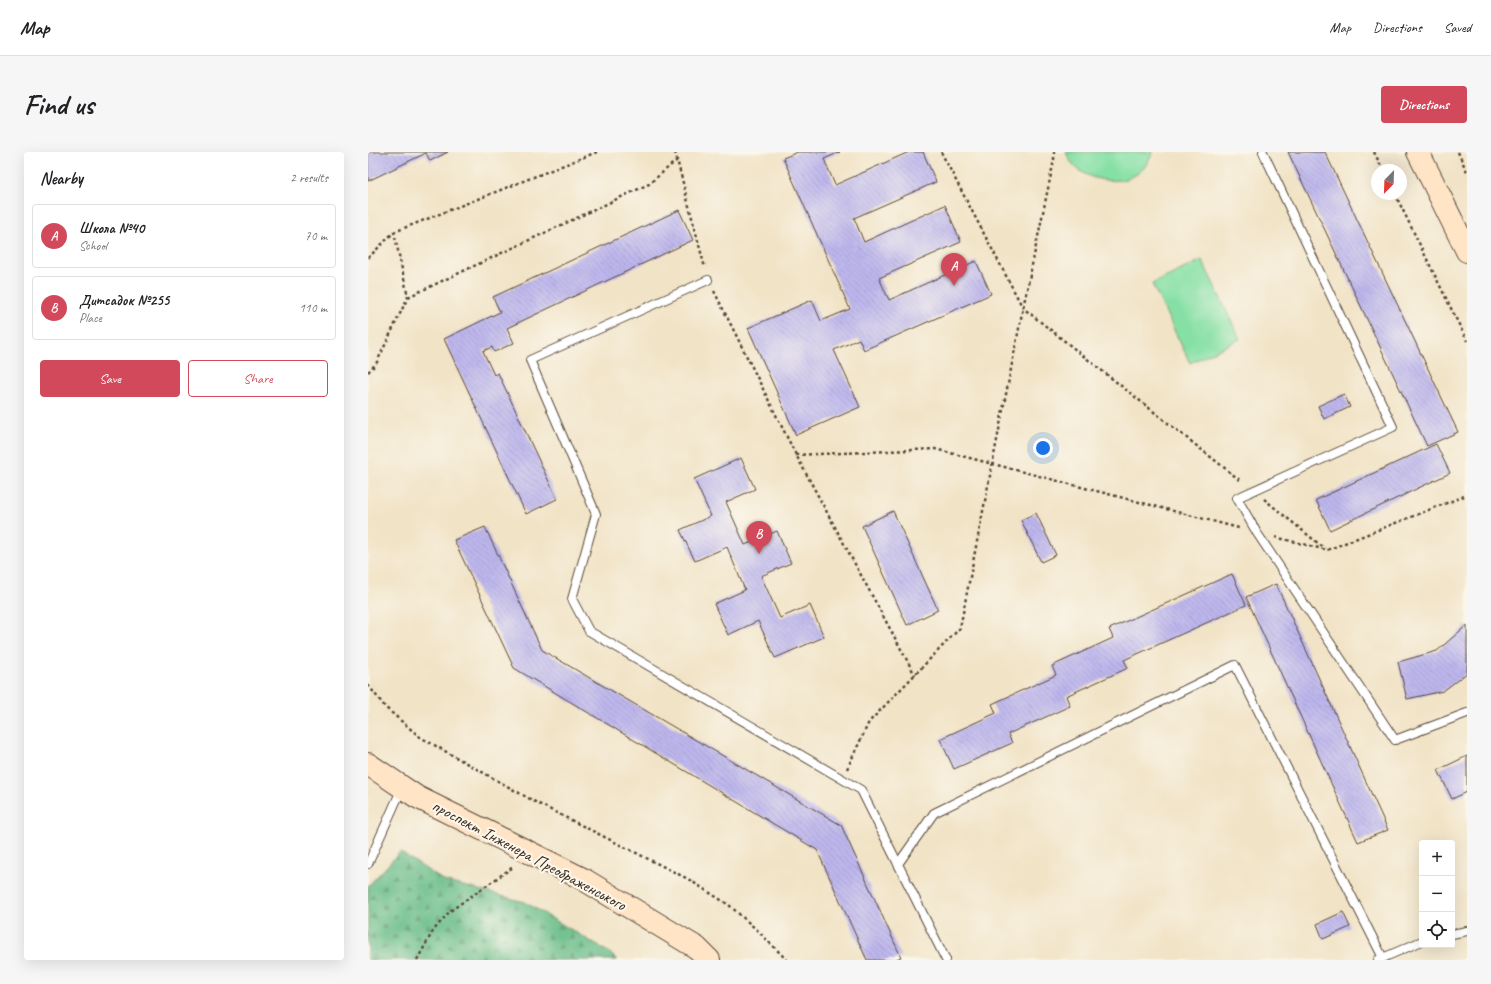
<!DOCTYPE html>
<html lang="en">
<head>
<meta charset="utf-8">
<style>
  body { margin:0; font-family:Caveat,sans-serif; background:#f6f6f6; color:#202124 }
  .controls { position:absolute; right:12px; bottom:12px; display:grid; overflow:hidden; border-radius:4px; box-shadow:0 4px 16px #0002 }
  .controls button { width:36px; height:36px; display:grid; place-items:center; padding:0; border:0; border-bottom:1px solid #e0e0e0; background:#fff; color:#202124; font:20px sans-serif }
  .compass { position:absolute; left:1003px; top:12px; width:36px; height:36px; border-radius:50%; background:#fff; box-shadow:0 4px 16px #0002; rotate:203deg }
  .you { position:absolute; left:675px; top:296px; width:14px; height:14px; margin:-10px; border:3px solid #fff; border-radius:50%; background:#1a73e8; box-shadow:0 0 0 6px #1a73e833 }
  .badge { display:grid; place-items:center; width:26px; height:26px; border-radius:50%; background:#d1495b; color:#fff; font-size:13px; font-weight:700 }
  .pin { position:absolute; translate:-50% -33px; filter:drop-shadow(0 1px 2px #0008) }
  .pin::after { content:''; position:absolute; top:21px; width:14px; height:12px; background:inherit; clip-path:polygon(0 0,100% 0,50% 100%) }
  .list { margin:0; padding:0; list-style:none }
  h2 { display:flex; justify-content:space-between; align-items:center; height:52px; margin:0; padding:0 16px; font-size:17px }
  h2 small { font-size:13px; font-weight:400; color:#757577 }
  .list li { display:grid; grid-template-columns:26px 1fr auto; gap:12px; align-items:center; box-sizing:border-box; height:64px; margin:0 8px 8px; padding:0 8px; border:1px solid #e0e0e0; border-radius:4px }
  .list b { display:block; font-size:15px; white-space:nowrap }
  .list p { margin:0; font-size:13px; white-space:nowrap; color:#757577 }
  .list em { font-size:13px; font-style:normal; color:#757577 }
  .actions { display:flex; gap:8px; padding:12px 16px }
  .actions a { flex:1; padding:9px 0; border:1px solid #d1495b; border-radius:4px; text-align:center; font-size:14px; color:#d1495b }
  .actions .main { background:#d1495b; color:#fff }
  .icon { flex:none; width:22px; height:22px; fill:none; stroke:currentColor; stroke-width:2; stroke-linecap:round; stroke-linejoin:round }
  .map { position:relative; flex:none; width:1099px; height:808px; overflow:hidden; border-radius:4px }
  header { display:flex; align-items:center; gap:24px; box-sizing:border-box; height:56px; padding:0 20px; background:#fff; border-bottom:1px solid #e0e0e0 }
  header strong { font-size:19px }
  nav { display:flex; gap:22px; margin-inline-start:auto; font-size:14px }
  .intro { display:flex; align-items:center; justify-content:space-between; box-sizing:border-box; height:96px; padding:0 24px }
  h1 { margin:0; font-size:28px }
  .button { padding:10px 18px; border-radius:4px; background:#d1495b; color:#fff; font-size:14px; font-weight:700 }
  main { display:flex; gap:24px; padding:0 24px }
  aside { flex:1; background:#fff; border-radius:4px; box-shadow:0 4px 16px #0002 }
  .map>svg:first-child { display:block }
  .forest { fill:url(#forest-firs); stroke:#547454 }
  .green { fill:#86e0a5; stroke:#608562 }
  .building { fill:url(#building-back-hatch) }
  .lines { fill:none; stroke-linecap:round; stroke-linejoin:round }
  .lane-casing { stroke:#564637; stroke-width:10 }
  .secondary-casing { stroke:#564637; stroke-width:24 }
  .path { stroke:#564637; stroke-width:2.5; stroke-dasharray:3 3; stroke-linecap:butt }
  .lane { stroke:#fff; stroke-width:8 }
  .secondary { stroke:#ffe4c6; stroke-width:22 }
  .labels { text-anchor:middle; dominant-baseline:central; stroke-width:4; stroke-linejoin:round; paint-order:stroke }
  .street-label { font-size:17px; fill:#3b2a1e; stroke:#fbf7ec }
</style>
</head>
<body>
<header>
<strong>Map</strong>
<nav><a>Map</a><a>Directions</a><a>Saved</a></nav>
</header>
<div class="intro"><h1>Find us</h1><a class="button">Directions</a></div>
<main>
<aside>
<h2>Nearby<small>2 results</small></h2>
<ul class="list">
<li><span class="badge">A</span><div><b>Школа №40</b><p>School</p></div><em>70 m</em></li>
<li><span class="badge">B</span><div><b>Дитсадок №255</b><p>Place</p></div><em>110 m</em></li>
</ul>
<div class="actions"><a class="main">Save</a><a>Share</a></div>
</aside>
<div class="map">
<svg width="1099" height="808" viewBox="0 0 1099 808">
  <defs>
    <pattern id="forest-firs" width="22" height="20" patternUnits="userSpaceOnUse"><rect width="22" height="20" fill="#6cbe8a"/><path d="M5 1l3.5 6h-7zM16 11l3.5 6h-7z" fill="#5a9b70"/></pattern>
    <pattern id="building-back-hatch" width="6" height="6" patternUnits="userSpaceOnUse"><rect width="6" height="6" fill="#beb7ee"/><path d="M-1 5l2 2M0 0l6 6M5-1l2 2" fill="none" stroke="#9c95c0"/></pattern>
  </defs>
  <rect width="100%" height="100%" fill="#fbf7ec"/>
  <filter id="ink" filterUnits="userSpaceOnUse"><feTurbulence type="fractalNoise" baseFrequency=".025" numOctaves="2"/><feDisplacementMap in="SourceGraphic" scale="8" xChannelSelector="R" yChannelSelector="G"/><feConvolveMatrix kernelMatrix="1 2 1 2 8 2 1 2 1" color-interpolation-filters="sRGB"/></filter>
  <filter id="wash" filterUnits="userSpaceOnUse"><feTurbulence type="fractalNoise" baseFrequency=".012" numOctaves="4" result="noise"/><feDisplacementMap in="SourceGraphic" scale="16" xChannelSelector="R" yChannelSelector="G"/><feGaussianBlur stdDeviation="0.9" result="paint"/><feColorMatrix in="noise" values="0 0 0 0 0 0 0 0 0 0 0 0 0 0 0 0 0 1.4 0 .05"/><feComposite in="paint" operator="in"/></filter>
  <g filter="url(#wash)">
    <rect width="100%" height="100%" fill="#f1e3c6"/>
    <polygon class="forest" points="32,700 76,729 157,750 242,801 249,808 0,808 0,734"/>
    <g class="green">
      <path d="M698,0h87c-4,10 -11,21 -22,25 -17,8 -48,2 -59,-14 -3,-3 -4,-7 -6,-11z"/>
      <polygon points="834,108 872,187 822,211 784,132"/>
    </g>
    <g id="blocks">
      <g class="building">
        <polygon points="0,0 80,0 62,9 58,1 0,29"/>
        <polygon points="430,0 472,0 456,7 467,33 541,0 555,0 568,30 486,66 496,90 577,53 593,90 511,126 521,148 608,109 623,142 496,198 491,187 466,198 492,255 428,283 380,176 444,148 453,169 482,157 415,6"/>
        <polygon points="920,0 957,0 1090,280 1059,294"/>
        <polygon points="311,58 325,88 139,176 146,191 126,200 124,195 115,199 126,223 130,221 189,347 158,362 76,187 132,160 125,145"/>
        <polygon points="976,242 982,255 956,267 950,254"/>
        <polygon points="1068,292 1082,321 962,378 948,348"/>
        <polygon points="373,306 387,337 358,350 377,393 409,379 423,411 393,424 412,466 442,453 456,485 407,506 390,469 360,483 346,452 377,438 359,395 327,409 312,378 343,364 326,327"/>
        <polygon points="525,359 570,458 539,473 494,374"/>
        <polygon points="668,361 688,403 673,410 653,368"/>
        <polygon points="117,375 174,498 473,673 533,805 526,808 499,808 449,698 146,516 86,388"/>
        <polygon points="864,422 878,453 756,508 760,516 698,544 702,554 640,582 644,591 586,617 572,587 628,561 624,552 688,523 684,514 745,486 741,477"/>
        <polygon points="908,432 1020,678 990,690 878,445"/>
        <polygon points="1099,473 1099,521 1075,539 1039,547 1030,510 1069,499"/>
        <polygon points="1099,604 1099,640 1084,647 1070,618"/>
        <polygon points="975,760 982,775 955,787 949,772"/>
      </g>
    </g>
  </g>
  <g filter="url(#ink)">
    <use href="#blocks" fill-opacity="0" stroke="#564637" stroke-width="1"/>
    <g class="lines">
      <defs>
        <g id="lane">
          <polyline points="895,0 1025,275 869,346 889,381 1027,588 1099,561"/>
          <polyline points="340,128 162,208 228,362 204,447 221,479 493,638 578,808"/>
          <polyline points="0,712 34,636"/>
          <polyline points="530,712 566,661 867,513 1015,806"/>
          <polyline points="1084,782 1099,779"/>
          <polyline points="1010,808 1054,789"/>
        </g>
        <g id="secondary">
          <polyline points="1050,0 1099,99"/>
          <polyline points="0,612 49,645 215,727 329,796 341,808"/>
        </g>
      </defs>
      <use href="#lane" class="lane-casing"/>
      <use href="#secondary" class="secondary-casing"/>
      <g class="path">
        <polyline points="307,0 337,116"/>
        <polyline points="573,0 655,156 873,329"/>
        <polyline points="1006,0 1015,18"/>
        <polyline points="1090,0 1099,20"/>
        <polyline points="1027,42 1099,189"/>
        <polyline points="0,106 26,80 229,0"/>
        <polyline points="346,139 428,303 547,523"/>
        <polyline points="40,145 281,32 309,8"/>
        <polyline points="0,220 8,212 40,145 26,80"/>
        <polyline points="428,303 567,297 871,376"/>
        <polyline points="896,347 957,397"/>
        <polyline points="907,385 959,398 1099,343"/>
        <polyline points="0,533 18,556 52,585 169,651 320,727 361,753 389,778 419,808"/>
        <polyline points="479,617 501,570 592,476 655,156 686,8 686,0"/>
        <polyline points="49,808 65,779 82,759 145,715"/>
      </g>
      <use href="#lane" class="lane"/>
      <use href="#secondary" class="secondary"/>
    </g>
  </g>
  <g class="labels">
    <g class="street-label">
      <text transform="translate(161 703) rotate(28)">проспект Інженера Преображенського</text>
    </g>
  </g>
</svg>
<div class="controls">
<button>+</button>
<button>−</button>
<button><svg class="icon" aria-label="locate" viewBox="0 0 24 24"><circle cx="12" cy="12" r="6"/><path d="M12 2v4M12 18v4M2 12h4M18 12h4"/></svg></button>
</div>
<svg class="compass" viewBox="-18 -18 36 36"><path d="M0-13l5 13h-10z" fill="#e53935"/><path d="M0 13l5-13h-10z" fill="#757577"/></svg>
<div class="you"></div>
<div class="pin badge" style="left:586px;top:134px">A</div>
<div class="pin badge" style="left:391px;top:402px">B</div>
</div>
</main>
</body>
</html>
